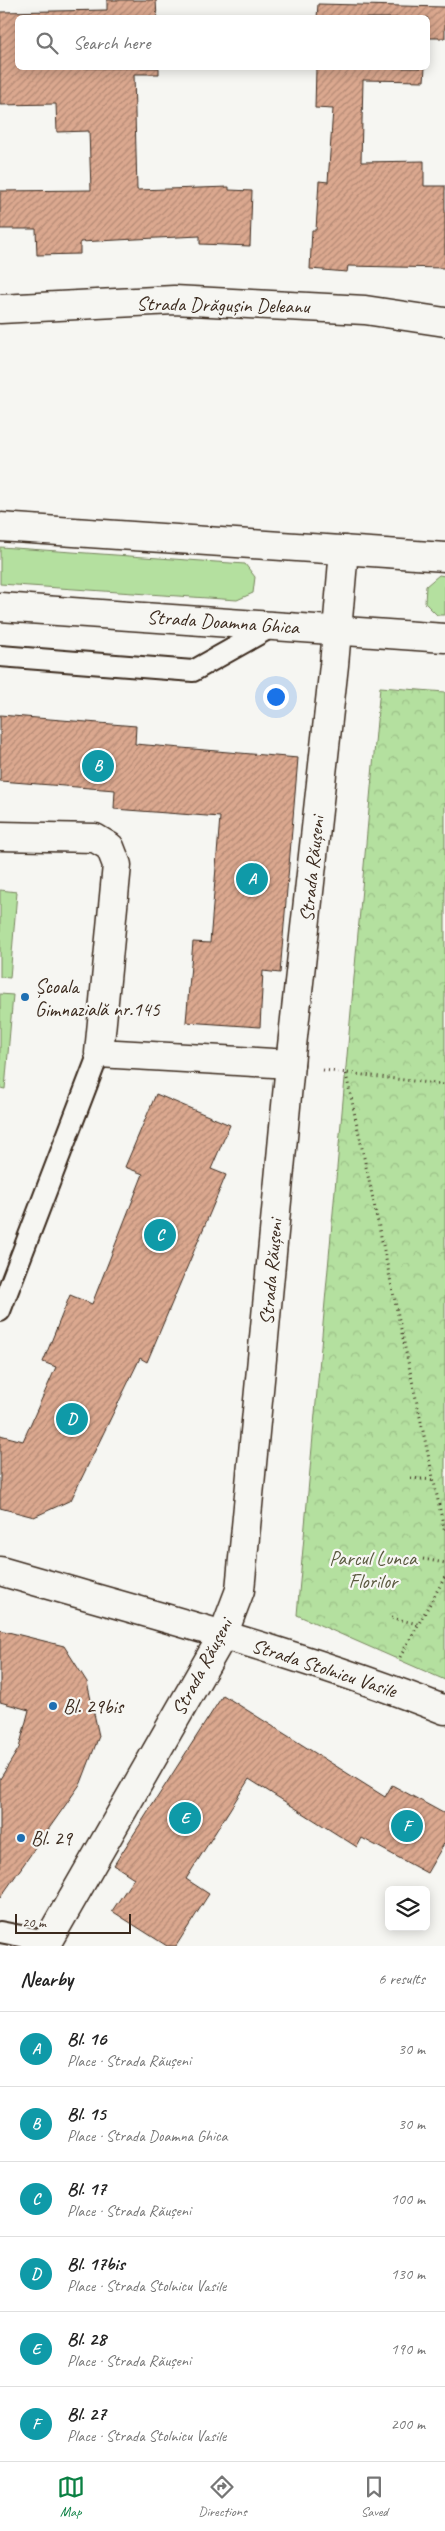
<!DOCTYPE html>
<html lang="en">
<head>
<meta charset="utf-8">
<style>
  body { margin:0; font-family:Caveat,sans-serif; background:#f6f6f6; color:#222 }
  .controls { position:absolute; right:15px; bottom:15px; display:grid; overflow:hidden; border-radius:8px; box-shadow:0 2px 12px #0003 }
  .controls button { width:45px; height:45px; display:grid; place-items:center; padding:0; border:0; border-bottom:1px solid #e0e0e0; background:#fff; color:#222; font:25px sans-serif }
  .scale { position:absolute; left:15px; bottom:12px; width:116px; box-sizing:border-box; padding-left:5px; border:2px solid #3b2a1e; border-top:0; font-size:14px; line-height:18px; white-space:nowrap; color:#3b2a1e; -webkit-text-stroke:4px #f6f6f2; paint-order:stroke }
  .you { position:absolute; left:275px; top:696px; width:18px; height:18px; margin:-12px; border:4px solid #fff; border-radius:50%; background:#1a73e8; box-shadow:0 0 0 8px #1a73e833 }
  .badge { display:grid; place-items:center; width:32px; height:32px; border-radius:50%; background:#0b8043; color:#fff; font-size:16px; font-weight:700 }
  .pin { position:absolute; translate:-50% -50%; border:2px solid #fff; box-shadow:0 1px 5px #0006 }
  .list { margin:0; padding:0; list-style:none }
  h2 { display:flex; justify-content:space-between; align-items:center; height:65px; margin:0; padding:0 20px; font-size:21px }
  h2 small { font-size:16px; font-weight:400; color:#767676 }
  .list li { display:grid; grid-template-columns:32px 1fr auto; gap:15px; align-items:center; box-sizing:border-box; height:75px; padding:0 20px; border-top:1px solid #e0e0e0 }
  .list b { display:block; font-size:19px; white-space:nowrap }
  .list p { margin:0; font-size:16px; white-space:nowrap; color:#767676 }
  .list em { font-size:16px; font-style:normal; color:#767676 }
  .icon { flex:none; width:28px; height:28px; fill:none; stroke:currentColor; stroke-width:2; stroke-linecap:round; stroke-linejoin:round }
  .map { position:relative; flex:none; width:445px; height:1946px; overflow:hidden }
  .search { position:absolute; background:#fff; box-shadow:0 2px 12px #0003; left:15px; right:15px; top:15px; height:55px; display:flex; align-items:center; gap:12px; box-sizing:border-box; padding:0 18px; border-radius:8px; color:#767676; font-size:19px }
  .sheet { height:515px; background:#fff }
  nav { display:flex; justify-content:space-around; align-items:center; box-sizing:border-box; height:70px; border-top:1px solid #e0e0e0; background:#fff; font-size:14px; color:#767676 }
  nav a { display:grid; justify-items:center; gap:2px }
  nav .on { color:#0b8043 }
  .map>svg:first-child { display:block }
  .grass { fill:#b4e09f; stroke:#78855e }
  .park { fill:url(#park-crowns); stroke:#78855e }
  .building { fill:url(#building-hatch); stroke:#3b2a1e }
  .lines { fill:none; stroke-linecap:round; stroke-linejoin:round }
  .lane-casing { stroke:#3b2a1e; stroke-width:24 }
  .street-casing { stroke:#3b2a1e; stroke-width:31 }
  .secondary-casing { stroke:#3b2a1e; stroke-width:31 }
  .path { stroke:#3b2a1e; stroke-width:3; stroke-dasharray:1 4; stroke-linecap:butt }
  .lane { stroke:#f6f6f2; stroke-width:20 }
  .street { stroke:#f6f6f2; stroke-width:28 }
  .secondary { stroke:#f6f6f2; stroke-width:28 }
  .poi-dot { fill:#1f6fb2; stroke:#f6f6f2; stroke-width:2 }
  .labels { text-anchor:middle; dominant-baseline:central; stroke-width:4.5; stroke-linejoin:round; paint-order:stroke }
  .street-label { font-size:20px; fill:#3b2a1e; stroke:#f6f6f2 }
  .poi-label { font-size:20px; fill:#3b2a1e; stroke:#f6f6f2; text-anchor:start }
  .park-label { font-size:20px; fill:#59583e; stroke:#f6f6f2 }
</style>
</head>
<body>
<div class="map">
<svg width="445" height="1946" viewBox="0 0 445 1946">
  <defs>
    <pattern id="park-crowns" width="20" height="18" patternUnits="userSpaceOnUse" patternTransform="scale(1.25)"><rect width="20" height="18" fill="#b4e09f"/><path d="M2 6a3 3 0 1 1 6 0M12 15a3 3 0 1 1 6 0" fill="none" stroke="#9cc088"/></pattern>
    <pattern id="building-hatch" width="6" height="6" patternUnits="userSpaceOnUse" patternTransform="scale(1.25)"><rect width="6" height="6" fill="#dba88f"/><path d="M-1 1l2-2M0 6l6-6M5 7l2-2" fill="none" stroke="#b38974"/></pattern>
  </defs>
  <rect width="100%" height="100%" fill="#f6f6f2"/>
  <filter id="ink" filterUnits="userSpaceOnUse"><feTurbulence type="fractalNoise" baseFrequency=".02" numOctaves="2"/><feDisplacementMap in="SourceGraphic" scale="10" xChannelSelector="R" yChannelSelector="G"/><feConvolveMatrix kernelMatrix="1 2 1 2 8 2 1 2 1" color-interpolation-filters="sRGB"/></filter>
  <g filter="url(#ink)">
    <g class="grass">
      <polygon points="0,547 245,564 255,577 253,593 237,600 0,584"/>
      <polygon points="439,575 445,576 445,615 437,615 425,603 426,586"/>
      <polygon points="0,890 17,892 10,978 0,977"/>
      <polygon points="0,994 13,995 5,1089 0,1088"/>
    </g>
    <polygon class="park" points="380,687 445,692 445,1680 297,1615"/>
    <g class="building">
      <polygon points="107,0 156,0 157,18 18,18 18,68 159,68 159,74 134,74 137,190 229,187 229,190 252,191 250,246 200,244 200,236 136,239 80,242 80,254 37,255 36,229 0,229 0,191 91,190 89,131 57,132 56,104 0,105 0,12 107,10"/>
      <polygon points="318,4 445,7 445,38 428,38 428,18 317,18"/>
      <polygon points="316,68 425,68 424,81 363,80 361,162 424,161 424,186 445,186 445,268 348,266 347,272 310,269 312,230 316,230 319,181 328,182 333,109 315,108"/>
      <polygon points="0,715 136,726 135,744 298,758 280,973 263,971 260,1027 186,1022 193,942 210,943 220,817 114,809 115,790 0,781"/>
      <polygon points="156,1094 230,1125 211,1169 226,1175 147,1362 140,1358 71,1500 34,1517 0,1508 0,1435 23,1441 56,1367 43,1362 70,1295 92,1304 143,1174 125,1167"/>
      <polygon points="0,1630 64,1646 87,1682 99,1736 81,1783 0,1898 0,1779 19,1748 29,1710 0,1702"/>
      <polygon points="223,1695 385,1797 392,1785 445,1814 445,1842 427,1873 362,1838 357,1847 249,1779 186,1879 209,1894 176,1946 167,1946 112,1911 134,1878 114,1865"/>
    </g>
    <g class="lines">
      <defs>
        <g id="lane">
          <polyline points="0,656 193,671 273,626"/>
          <polyline points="0,1311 99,1053"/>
          <polyline points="0,1932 47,1941"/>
        </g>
        <g id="street">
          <polyline points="0,309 174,300 365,310 445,322"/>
          <polyline points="0,836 95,838 110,847 117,865 99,1053 290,1064"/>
          <path d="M0,1571c149,43 301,82 445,139"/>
          <polyline points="45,1946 223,1635 240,1590 290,1064 334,665 344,550"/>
        </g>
        <g id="secondary">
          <polyline points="0,527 445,557"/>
          <polyline points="0,607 445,638"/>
        </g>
      </defs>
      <use href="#lane" class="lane-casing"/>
      <use href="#street" class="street-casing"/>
      <use href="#secondary" class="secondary-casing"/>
      <g class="path">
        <polyline points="323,1070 445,1085"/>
        <polyline points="346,1074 445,1533"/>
        <polyline points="411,1478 433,1480"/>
        <polyline points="423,1559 445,1563"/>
        <polyline points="392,1618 418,1624"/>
        <polyline points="400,1657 445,1577"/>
      </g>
      <use href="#lane" class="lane"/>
      <use href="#street" class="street"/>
      <use href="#secondary" class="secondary"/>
    </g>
  </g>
  <g class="poi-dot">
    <circle cx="25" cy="997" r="5"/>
    <circle cx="53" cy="1706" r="5"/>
    <circle cx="21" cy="1838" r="5"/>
  </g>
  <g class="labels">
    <g class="street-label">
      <text transform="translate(223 305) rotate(1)">Strada Drăgușin Deleanu</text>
      <text transform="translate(223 622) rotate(4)">Strada Doamna Ghica</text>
      <text transform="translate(312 869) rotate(-84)">Strada Răușeni</text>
      <text transform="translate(271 1272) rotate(-85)">Strada Răușeni</text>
      <text transform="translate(202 1667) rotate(-62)">Strada Răușeni</text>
      <text transform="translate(324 1668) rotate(18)">Strada Stolnicu Vasile</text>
    </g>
    <g class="poi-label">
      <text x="35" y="986">Școala<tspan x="35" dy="23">Gimnazială nr.145</tspan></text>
      <text x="63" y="1706">Bl. 29bis</text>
      <text x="31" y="1838">Bl. 29</text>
    </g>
    <g class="park-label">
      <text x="373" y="1558">Parcul Lunca<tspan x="373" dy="23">Florilor</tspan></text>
    </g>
  </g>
</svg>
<div class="controls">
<button><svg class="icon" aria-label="layers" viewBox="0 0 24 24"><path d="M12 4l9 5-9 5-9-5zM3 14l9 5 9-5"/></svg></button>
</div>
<div class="scale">20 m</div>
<div class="you"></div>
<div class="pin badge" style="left:252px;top:879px;background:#0f9aa8">A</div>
<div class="pin badge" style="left:98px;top:766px;background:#0f9aa8">B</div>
<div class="pin badge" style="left:160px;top:1235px;background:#0f9aa8">C</div>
<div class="pin badge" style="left:72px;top:1419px;background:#0f9aa8">D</div>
<div class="pin badge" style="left:185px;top:1818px;background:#0f9aa8">E</div>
<div class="pin badge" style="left:407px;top:1826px;background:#0f9aa8">F</div>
<div class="search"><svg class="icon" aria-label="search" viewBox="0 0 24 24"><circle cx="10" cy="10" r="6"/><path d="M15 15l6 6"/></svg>Search here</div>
</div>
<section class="sheet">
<h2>Nearby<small>6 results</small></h2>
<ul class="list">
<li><span class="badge" style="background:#0f9aa8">A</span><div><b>Bl. 16</b><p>Place · Strada Răușeni</p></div><em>30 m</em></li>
<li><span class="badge" style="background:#0f9aa8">B</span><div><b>Bl. 15</b><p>Place · Strada Doamna Ghica</p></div><em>30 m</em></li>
<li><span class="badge" style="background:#0f9aa8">C</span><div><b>Bl. 17</b><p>Place · Strada Răușeni</p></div><em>100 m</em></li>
<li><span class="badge" style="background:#0f9aa8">D</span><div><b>Bl. 17bis</b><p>Place · Strada Stolnicu Vasile</p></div><em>130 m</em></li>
<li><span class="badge" style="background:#0f9aa8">E</span><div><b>Bl. 28</b><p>Place · Strada Răușeni</p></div><em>190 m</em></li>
<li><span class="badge" style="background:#0f9aa8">F</span><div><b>Bl. 27</b><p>Place · Strada Stolnicu Vasile</p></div><em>200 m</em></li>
</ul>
</section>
<nav>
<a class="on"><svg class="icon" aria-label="map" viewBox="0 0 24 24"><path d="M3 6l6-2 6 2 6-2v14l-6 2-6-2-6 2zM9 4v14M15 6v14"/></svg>Map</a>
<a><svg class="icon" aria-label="directions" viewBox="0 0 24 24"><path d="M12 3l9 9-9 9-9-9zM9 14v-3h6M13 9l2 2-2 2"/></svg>Directions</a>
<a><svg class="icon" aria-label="saved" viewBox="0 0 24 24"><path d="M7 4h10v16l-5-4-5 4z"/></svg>Saved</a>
</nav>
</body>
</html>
